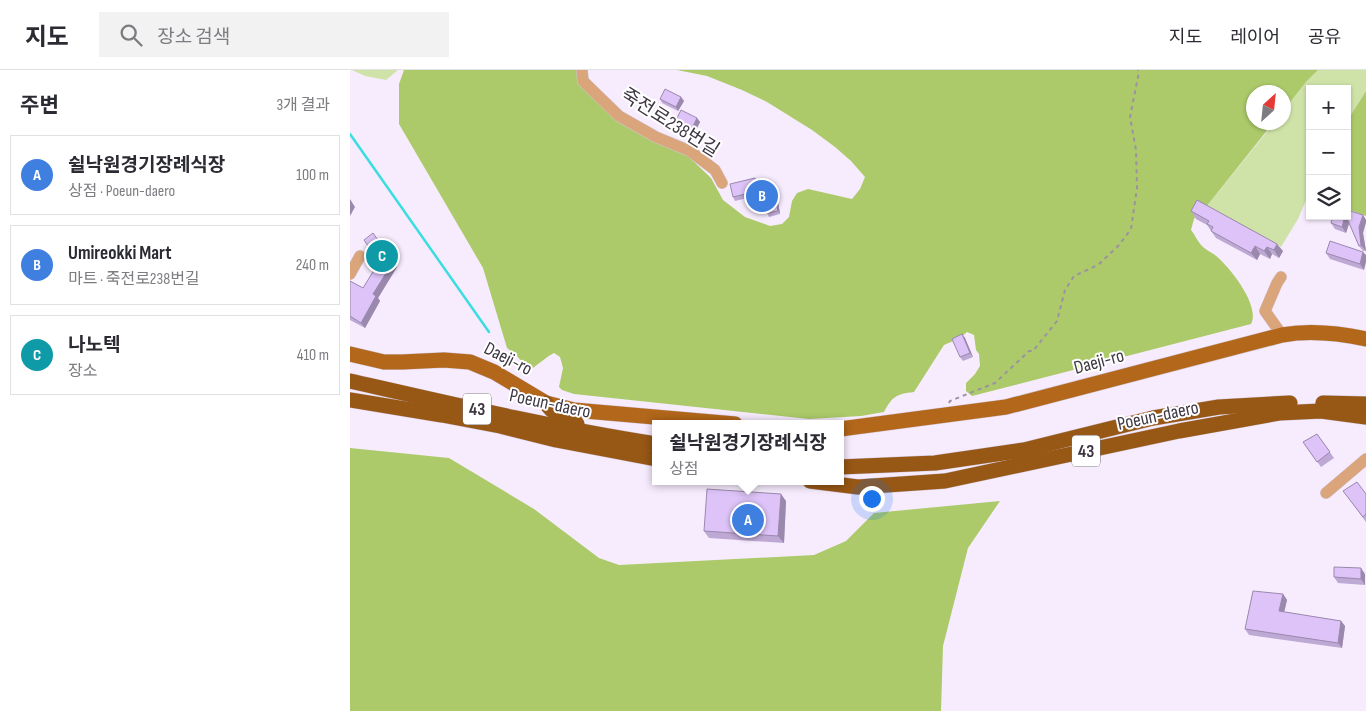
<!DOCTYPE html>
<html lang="ko">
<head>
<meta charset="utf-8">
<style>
  body { margin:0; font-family:"Sofia Sans Condensed","Noto Sans KR",sans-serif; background:#f2f2f3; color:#2b2b33 }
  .controls { position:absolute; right:15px; top:15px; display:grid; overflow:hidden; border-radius:0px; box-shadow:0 1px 4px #0004 }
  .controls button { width:45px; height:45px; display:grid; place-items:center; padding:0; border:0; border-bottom:1px solid #e1e1e2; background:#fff; color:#2b2b33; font:25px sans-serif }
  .compass { position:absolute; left:896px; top:15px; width:45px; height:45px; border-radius:50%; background:#fff; box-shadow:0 1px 4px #0004; rotate:27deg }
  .you { position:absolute; left:521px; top:428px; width:18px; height:18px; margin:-12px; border:4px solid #fff; border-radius:50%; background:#1a73e8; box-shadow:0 0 0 8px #1a73e833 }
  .badge { display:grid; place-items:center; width:32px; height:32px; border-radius:50%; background:#c4448d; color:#fff; font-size:16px; font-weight:700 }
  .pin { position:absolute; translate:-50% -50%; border:2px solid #fff; box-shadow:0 1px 5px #0006 }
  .popup { position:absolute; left:302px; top:350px; width:192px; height:65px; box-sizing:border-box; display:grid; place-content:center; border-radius:0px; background:#fff; filter:drop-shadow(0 1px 4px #0005); font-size:16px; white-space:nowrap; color:#7c7c81 }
  .popup b { font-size:19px; color:#2b2b33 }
  .popup::after { content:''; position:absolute; left:50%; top:100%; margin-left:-10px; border:10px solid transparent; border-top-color:#fff }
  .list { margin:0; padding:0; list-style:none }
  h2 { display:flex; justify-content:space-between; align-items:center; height:65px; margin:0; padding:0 20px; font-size:21px }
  h2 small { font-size:16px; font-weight:400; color:#7c7c81 }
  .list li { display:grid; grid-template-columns:32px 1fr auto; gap:15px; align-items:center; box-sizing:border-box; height:80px; margin:0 10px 10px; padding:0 10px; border:1px solid #e1e1e2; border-radius:0px }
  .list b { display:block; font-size:19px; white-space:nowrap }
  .list p { margin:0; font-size:16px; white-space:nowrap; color:#7c7c81 }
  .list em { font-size:16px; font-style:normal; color:#7c7c81 }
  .icon { flex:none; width:28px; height:28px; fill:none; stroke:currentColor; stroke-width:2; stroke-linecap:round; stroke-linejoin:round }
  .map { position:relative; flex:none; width:1016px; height:641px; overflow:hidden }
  header { display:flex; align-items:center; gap:30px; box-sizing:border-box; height:70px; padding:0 25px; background:#fff; border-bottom:1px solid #e1e1e2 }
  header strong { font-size:24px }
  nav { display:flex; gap:28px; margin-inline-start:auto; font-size:18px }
  .search { width:350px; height:45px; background:#f2f2f3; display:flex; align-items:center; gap:12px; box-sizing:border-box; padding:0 18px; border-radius:0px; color:#7c7c81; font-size:19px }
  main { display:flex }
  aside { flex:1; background:#fff }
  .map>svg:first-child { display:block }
  .green { fill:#cfe3a8 }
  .forest { fill:#acca6a }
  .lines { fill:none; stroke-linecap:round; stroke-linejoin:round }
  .stream { stroke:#3bdde1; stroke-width:2.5 }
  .minor-casing { stroke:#d2c8d9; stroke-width:12 }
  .major-casing { stroke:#d2c8d9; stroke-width:16 }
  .highway-casing { stroke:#d2c8d9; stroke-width:16 }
  .path { stroke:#9b92a1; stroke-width:2; stroke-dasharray:4 4; stroke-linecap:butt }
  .minor { stroke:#daa57a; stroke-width:11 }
  .major { stroke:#b2671a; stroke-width:15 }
  .highway { stroke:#975715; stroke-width:15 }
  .wall { fill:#bea8d4 }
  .shaded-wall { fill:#9b88ad }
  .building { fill:#ddc3f7; stroke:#9b88ad }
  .labels { text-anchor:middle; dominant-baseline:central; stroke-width:4; stroke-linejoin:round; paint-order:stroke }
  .shield { fill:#fff; stroke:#79737b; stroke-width:1 }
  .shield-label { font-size:18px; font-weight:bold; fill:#3f3743 }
  .street-label { font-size:19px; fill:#3f3743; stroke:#fff }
</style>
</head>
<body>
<header>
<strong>지도</strong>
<div class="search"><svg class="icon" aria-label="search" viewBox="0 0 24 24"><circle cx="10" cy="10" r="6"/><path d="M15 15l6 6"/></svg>장소 검색</div>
<nav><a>지도</a><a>레이어</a><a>공유</a></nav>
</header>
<main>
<aside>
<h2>주변<small>3개 결과</small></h2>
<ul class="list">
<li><span class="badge" style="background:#3f7fe0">A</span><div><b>쉴낙원경기장례식장</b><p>상점 · Poeun-daero</p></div><em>100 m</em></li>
<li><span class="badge" style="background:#3f7fe0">B</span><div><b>Umireokki Mart</b><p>마트 · 죽전로238번길</p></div><em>240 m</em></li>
<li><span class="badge" style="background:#0f9aa8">C</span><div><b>나노텍</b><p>장소</p></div><em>410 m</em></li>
</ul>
</aside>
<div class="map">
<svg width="1016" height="641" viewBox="0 0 1016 641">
  <rect width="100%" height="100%" fill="#f7ecfe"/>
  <g class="green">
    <polygon points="2,0 48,0 36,10 15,6"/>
    <polygon points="968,0 1016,0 1016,21 997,51 997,19 960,19 960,121 948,149 931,177 856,137 924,53 934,52 934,40 956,12"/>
  </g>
  <g class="forest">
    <path d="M54,0h174l3,15 107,71 23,22 12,22 22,17 25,9 12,-2 7,-7 3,-16 5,-8 11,-4 44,10 8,-10 5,-12 -14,-16 -16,-14 -23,-17 -45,-28 -25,-12 -35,-14 -30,-6h641l-12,12 -22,28v-18h-30v30l19,1 -67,84h-6l-6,12 -3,11c4,5 7,12 11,16 4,4 9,6 13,9 14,11 46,51 36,69l-279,72 -6,-5v-8l9,-9 5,-8 -1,-12 -3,-4 -2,-15 -7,-3 -7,6 -16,7 -30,47c-18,2 -22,5 -30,20l-23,4 -52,3 -235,-25 -12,-4 -3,-3 4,-19 -3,-11 -6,-4c-8,4 -14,10 -21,15l-7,-1 -9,-11 -10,-8 -24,-80 -84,-144v-40z"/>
    <polygon points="1016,21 1016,146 997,139 997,51"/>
    <polygon points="0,378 99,388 184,439 249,488 269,495 464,485 496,471 524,443 650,431 618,478 593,576 591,641 0,641"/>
  </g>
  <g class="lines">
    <polyline class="stream" points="0,64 139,262"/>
    <defs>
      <g id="minor">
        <polyline points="232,0 233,11 269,46 306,67 340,81 365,100 372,113"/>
        <polyline points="0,204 10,186"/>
        <polyline points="931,207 927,213 915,241 932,265"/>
        <polyline points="976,423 1016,389"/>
      </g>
      <g id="major">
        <polyline points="0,284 34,292 52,292 94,290 120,292 144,302 196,333 224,340 385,354"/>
        <path d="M490,359l166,-22 276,-72c28,-5 56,-2 84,4"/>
      </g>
      <g id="highway">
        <path d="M0,311c101,23 203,47 306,63"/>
        <polyline points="0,330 92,345 150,356 206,370 306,389"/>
        <path d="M196,333c6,11 19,16 31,21"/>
        <polyline points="973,333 1016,334"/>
        <polyline points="490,397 585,393 674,380 803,348 869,337 940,333"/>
        <polyline points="460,411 508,417 595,411 829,361 929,343 971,341 1016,347"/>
      </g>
    </defs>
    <use href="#minor" class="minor-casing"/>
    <use href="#major" class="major-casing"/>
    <use href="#highway" class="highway-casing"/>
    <polyline class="path" points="599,333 600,331 645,313 679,281 683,281 707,251 715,220 724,206 748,195 769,175 781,159 787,118 786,80 780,47 789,2 788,0"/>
    <use href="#minor" class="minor"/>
    <use href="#major" class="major"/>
    <use href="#highway" class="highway"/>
  </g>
  <g class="wall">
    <polygon points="331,27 334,31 328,41 312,33 310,29"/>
    <polygon points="347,48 350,52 345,62 329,53 326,50"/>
    <polygon points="407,112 410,125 385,131 383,127"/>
    <polygon points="426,120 430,144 419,147 417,143"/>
    <polygon points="841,141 933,181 929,188 922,184 920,189 910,184 907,190 866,168 857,155 846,149"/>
    <polygon points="1013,145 1016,150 1016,152 1013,163 1016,181 1013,181 1009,176 999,153 996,163 985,159 981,153"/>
    <polygon points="1013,182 1014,200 980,189 976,183"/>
    <polygon points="47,197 28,228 30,231 15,258 0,250 0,211 13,218"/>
    <polygon points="612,264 615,268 623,287 613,291 610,287"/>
    <polygon points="967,364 984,388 971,397 953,372"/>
    <polygon points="1016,424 1016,452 997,426"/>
    <polygon points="436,431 434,473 359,468 354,461"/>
    <polygon points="1015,504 1015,515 988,513 984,507"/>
    <polygon points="933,524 937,530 934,542 991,551 995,556 992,578 899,565 895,559"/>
  </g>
  <g class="shaded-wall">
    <polygon points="331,27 334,31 328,41 326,37"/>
    <polygon points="347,48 350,52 345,62 342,58"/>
    <polygon points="405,108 407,112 410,125 408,121"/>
    <polygon points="423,116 426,120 430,144 428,141"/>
    <polygon points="0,129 5,137 0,146"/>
    <polygon points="1013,145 1016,150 1016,152 1013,163 1016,181 1011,175 1009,157"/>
    <polygon points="995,146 997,146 1000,151 996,163 992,157"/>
    <polygon points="23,163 47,197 28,228 30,231 15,258 11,253 23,224 43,192"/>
    <polygon points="927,174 933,181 929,188 924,180"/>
    <polygon points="905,176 910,184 907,190 901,183"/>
    <polygon points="917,177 922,184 920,189 914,181"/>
    <polygon points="1013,182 1016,185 1016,192 1014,200 1010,194"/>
    <polygon points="612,264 615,268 623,287 620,283"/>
    <polygon points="431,424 436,431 434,473 428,466"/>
    <polygon points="1011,498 1015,504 1015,515 1011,509"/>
    <polygon points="933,524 937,530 933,547 929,541"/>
    <polygon points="991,551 995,556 992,578 988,573"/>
  </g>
  <g class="building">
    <polygon points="315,19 331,27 326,37 310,29"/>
    <polygon points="331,40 347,48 342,58 326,50"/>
    <polygon points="405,108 408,121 383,127 380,114"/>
    <polygon points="423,116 428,141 417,143 412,118"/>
    <polygon points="847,130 927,174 924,180 917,177 914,181 905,176 901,183 861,161 863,157 857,154 859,151 841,141"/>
    <polygon points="997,140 1013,145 1009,157 1011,175 1009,176 996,146 997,146"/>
    <polygon points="983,146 995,146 992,157 981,153"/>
    <polygon points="23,163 43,192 23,224 26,226 11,253 0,246 0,211 13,218 29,192 14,170"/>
    <polygon points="980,171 1013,182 1010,194 976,183"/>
    <polygon points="612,264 620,283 610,287 602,269"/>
    <polygon points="967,364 980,382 967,392 953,372"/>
    <polygon points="1007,412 1016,424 1016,444 1013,447 993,421"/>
    <polygon points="357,419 431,424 428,466 354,461"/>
    <polygon points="984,497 1011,498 1011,509 984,507"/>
    <polygon points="903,521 933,524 929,541 991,551 988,573 895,559"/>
  </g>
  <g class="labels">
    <g class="shield">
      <rect x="113" y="323.5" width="28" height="31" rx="4"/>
      <rect x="722" y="365.5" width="28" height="31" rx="4"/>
    </g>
    <g class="shield-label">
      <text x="127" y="339">43</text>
      <text x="736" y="381">43</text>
    </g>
    <g class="street-label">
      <text transform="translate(320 53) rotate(32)">죽전로238번길</text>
      <text transform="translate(158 289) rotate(27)">Daeji-ro</text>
      <text transform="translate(749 292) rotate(-15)">Daeji-ro</text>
      <text transform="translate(200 334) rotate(12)">Poeun-daero</text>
      <text transform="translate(808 346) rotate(-12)">Poeun-daero</text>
    </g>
  </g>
</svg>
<div class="controls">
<button>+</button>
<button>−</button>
<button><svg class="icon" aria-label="layers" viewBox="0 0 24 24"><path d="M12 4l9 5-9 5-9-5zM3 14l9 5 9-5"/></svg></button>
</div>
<svg class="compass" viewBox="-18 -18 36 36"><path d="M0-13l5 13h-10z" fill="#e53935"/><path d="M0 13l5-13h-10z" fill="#7c7c81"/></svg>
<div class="you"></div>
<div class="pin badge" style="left:398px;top:450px;background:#3f7fe0">A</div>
<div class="popup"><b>쉴낙원경기장례식장</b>상점</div>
<div class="pin badge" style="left:412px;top:126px;background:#3f7fe0">B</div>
<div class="pin badge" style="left:32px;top:186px;background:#0f9aa8">C</div>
</div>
</main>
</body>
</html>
